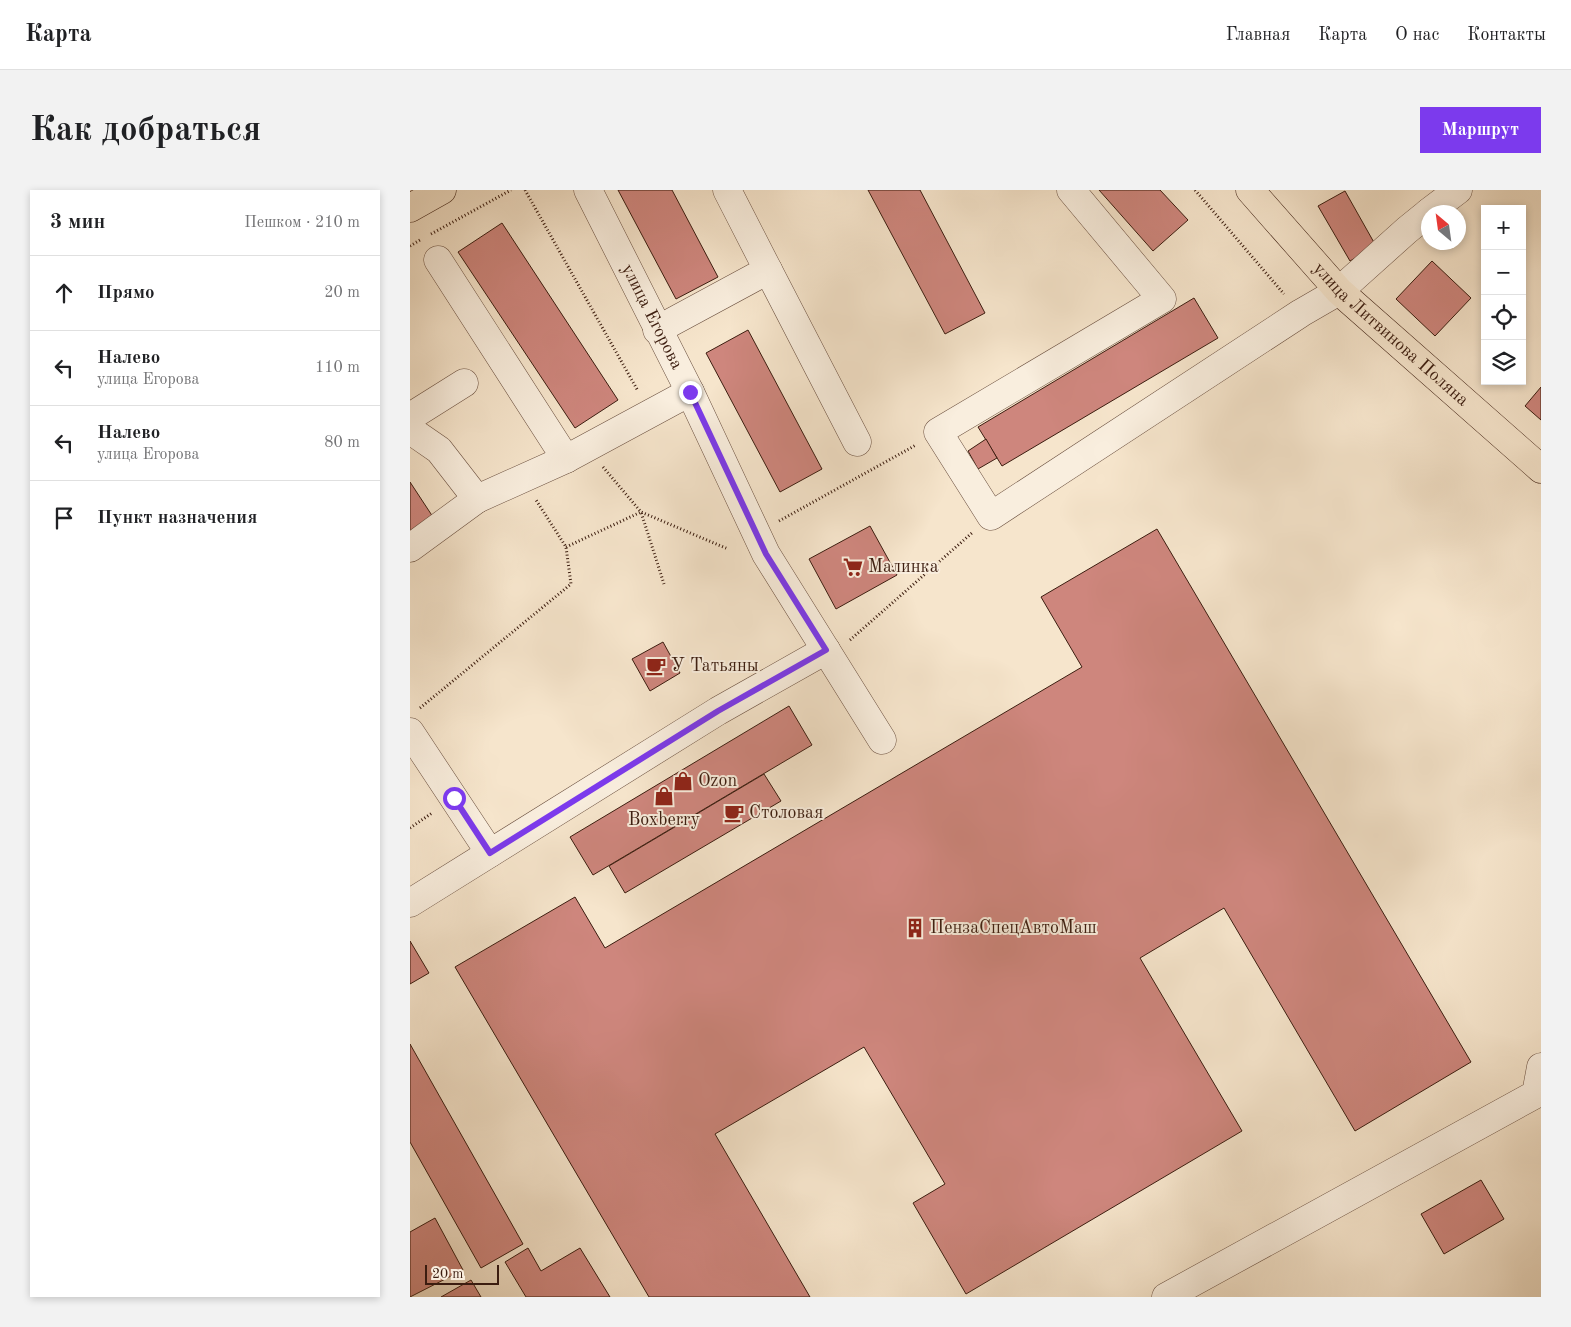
<!DOCTYPE html>
<html lang="ru">
<head>
<meta charset="utf-8">
<style>
  body { margin:0; font-family:"Old Standard TT",serif; background:#f2f2f2; color:#202124 }
  .controls { position:absolute; right:15px; top:15px; display:grid; overflow:hidden; border-radius:0px; box-shadow:0 2px 8px #0003 }
  .controls button { width:45px; height:45px; display:grid; place-items:center; padding:0; border:0; border-bottom:1px solid #e0e0e0; background:#fff; color:#202124; font:25px sans-serif }
  .compass { position:absolute; left:1011px; top:15px; width:45px; height:45px; border-radius:50%; background:#fff; box-shadow:0 2px 8px #0003; rotate:331deg }
  .scale { position:absolute; left:15px; bottom:12px; width:74px; box-sizing:border-box; padding-left:5px; border:2px solid #3c1d10; border-top:0; font-size:14px; line-height:18px; white-space:nowrap; color:#3c1d10; -webkit-text-stroke:4px #f9eede; paint-order:stroke }
  .stop { position:absolute; width:15px; height:15px; margin:-11px; border:4px solid #7c3aed; border-radius:50%; background:#fff }
  .stop.end { background:#7c3aed; border-color:#fff; box-shadow:0 1px 5px #0008 }
  .list { margin:0; padding:0; list-style:none }
  h2 { display:flex; justify-content:space-between; align-items:center; height:65px; margin:0; padding:0 20px; font-size:21px }
  h2 small { font-size:16px; font-weight:400; color:#757577 }
  .list li { display:grid; grid-template-columns:32px 1fr auto; gap:15px; align-items:center; box-sizing:border-box; height:75px; padding:0 20px; border-top:1px solid #e0e0e0 }
  .list b { display:block; font-size:19px; white-space:nowrap }
  .list p { margin:0; font-size:16px; white-space:nowrap; color:#757577 }
  .list em { font-size:16px; font-style:normal; color:#757577 }
  .icon { flex:none; width:28px; height:28px; fill:none; stroke:currentColor; stroke-width:2; stroke-linecap:round; stroke-linejoin:round }
  .map { position:relative; flex:none; width:1131px; height:1107px; overflow:hidden; border-radius:0px }
  header { display:flex; align-items:center; gap:30px; box-sizing:border-box; height:70px; padding:0 25px; background:#fff; border-bottom:1px solid #e0e0e0 }
  header strong { font-size:24px }
  nav { display:flex; gap:28px; margin-inline-start:auto; font-size:18px }
  .intro { display:flex; align-items:center; justify-content:space-between; box-sizing:border-box; height:120px; padding:0 30px }
  h1 { margin:0; font-size:35px }
  .button { padding:12px 22px; border-radius:0px; background:#7c3aed; color:#fff; font-size:18px; font-weight:700 }
  main { display:flex; gap:30px; padding:0 30px }
  aside { flex:1; background:#fff; border-radius:0px; box-shadow:0 2px 8px #0003 }
  .map>svg:first-child { display:block }
  .building { fill:#ce867d; stroke:#3c1d10 }
  .lines { fill:none; stroke-linecap:round; stroke-linejoin:round }
  .minor-casing { stroke:#6a4f3f; stroke-width:29 }
  .major-casing { stroke:#3c1d10; stroke-width:29 }
  .path { stroke:#3c1d10; stroke-width:3; stroke-dasharray:1 2.5; stroke-linecap:butt }
  .minor { stroke:#f9eede; stroke-width:28 }
  .major { stroke:#f6e5cc; stroke-width:28 }
  .route { stroke:#7c3aed; stroke-width:6 }
  .labels { text-anchor:middle; dominant-baseline:central; stroke-width:4; stroke-linejoin:round; paint-order:stroke }
  .street-label { font-size:18px; fill:#3c1d10; stroke:#f9eede }
  .poi-label { font-size:18px; fill:#3c1d10; stroke:#f9eede; text-anchor:start }
</style>
</head>
<body>
<header>
<strong>Карта</strong>
<nav><a>Главная</a><a>Карта</a><a>О нас</a><a>Контакты</a></nav>
</header>
<div class="intro"><h1>Как добраться</h1><a class="button">Маршрут</a></div>
<main>
<aside>
<h2>3 мин<small>Пешком · 210 m</small></h2>
<ul class="list">
<li><svg class="icon" aria-label="ahead" viewBox="0 0 24 24"><path d="M12 20V5M6 11l6-6 6 6"/></svg><div><b>Прямо</b></div><em>20 m</em></li>
<li><svg class="icon" aria-label="left" viewBox="0 0 24 24"><path d="M17 20v-9H6M10 6l-5 5 5 5"/></svg><div><b>Налево</b><p>улица Егорова</p></div><em>110 m</em></li>
<li><svg class="icon" aria-label="left" viewBox="0 0 24 24"><path d="M17 20v-9H6M10 6l-5 5 5 5"/></svg><div><b>Налево</b><p>улица Егорова</p></div><em>80 m</em></li>
<li><svg class="icon" aria-label="arrive" viewBox="0 0 24 24"><path d="M6 21V4h12l-3 4 3 4H6"/></svg><div><b>Пункт назначения</b></div></li>
</ul>
</aside>
<div class="map">
<svg width="1131" height="1107" viewBox="0 0 1131 1107">
  <rect width="100%" height="100%" fill="#f6e5cc"/>
  <filter id="stains"><feTurbulence type="fractalNoise" baseFrequency=".004" numOctaves="4"/><feColorMatrix values="0 0 0 0 .2 0 0 0 0 .09 0 0 0 0 .02 0 0 0 .5 -.17"/></filter>
  <radialGradient id="worn" r=".72"><stop offset=".6" stop-color="#630" stop-opacity="0"/><stop offset="1" stop-color="#630" stop-opacity=".3"/></radialGradient>
  <g class="building">
    <polygon points="208,0 262,0 308,87 266,109"/>
    <polygon points="458,0 510,0 575,123 535,144"/>
    <polygon points="689,0 750,0 778,30 743,61"/>
    <polygon points="935,1 966,56 940,71 908,16"/>
    <polygon points="92,33 208,210 165,238 48,62"/>
    <polygon points="1022,71 1061,108 1025,146 986,109"/>
    <polygon points="784,108 808,148 592,276 568,237"/>
    <polygon points="338,140 412,279 370,302 296,163"/>
    <polygon points="1131,197 1131,230 1115,216"/>
    <polygon points="576,249 587,268 568,279 558,261"/>
    <polygon points="0,292 23,327 0,342"/>
    <polygon points="460,336 487,385 426,419 399,369"/>
    <polygon points="747,339 1061,872 945,941 814,718 730,768 832,941 556,1104 503,1013 535,994 454,857 305,944 400,1107 239,1107 45,777 165,707 195,758 672,477 631,407"/>
    <polygon points="253,452 270,483 240,501 222,469"/>
    <polygon points="379,516 402,555 183,685 160,647"/>
    <polygon points="354,584 371,611 215,703 199,676"/>
    <polygon points="0,751 19,783 0,794"/>
    <polygon points="0,854 113,1054 71,1078 0,952"/>
    <polygon points="1071,990 1094,1029 1034,1064 1011,1024"/>
    <polygon points="25,1028 53,1080 0,1107 0,1042"/>
    <polygon points="118,1058 131,1081 170,1058 200,1107 116,1107 95,1072"/>
    <polygon points="61,1090 71,1107 31,1107"/>
  </g>
  <g class="lines">
    <defs>
      <g id="minor">
        <path id="s1" d="M178,0l102,202 76,162 116,186"/>
        <polyline points="661,0 752,109 528,242 581,326 891,123 929,101 997,40 1018,23"/>
        <polyline points="1019,22 1048,0"/>
        <polyline points="358,80 447,252"/>
        <polyline points="247,140 358,80 317,0"/>
        <polyline points="0,227 54,193"/>
        <polyline points="0,240 29,260 67,309 156,269 28,70"/>
        <polyline points="156,269 280,202"/>
        <polyline points="0,358 67,309"/>
        <polyline points="0,542 80,663"/>
        <polyline points="0,713 308,521 416,460"/>
        <polyline points="756,1107 1126,904 1131,877"/>
      </g>
      <g id="major">
        <path id="s2" d="M840,0l89,101 202,178"/>
        <polyline points="0,18 32,0"/>
      </g>
    </defs>
    <use href="#minor" class="minor-casing"/>
    <use href="#major" class="major-casing"/>
    <g class="path">
      <polyline points="115,0 228,201"/>
      <polyline points="785,0 874,104"/>
      <polyline points="21,44 101,0"/>
      <polyline points="0,56 10,50"/>
      <polyline points="193,277 231,322 318,359"/>
      <polyline points="369,331 506,255"/>
      <polyline points="156,357 231,322 254,394"/>
      <polyline points="440,450 563,342"/>
      <polyline points="10,518 161,394 156,357 126,310"/>
      <polyline points="0,638 22,623"/>
    </g>
    <use href="#minor" class="minor"/>
    <use href="#major" class="major"/>
  </g>
  <g class="lines">
    <polyline class="route" points="44,608 80,663 308,521 416,460 356,364 280,202"/>
  </g>
  <defs>
    <symbol id="supermarket-bare" viewBox="-9 -9 18 18"><path d="M-6-5.5h2.5l.6 2H6L4.5 2H-2.5L-4.4-4H-6ZM-1.5 3.2a1.3 1.3 0 1 0 .1 0ZM3 3.2a1.3 1.3 0 1 0 .1 0Z" fill="#8f2418" stroke="#f9eede" stroke-width="2.5" paint-order="stroke"/></symbol>
    <symbol id="cafe-bare" viewBox="-9 -9 18 18"><path d="M-5.5-4.5H6V0H3Q3 3.5 0 3.5H-2.5Q-5.5 3.5-5.5 0ZM3-3.2v2h1.7v-2ZM-6 4.5H4V6H-6Z" fill="#8f2418" stroke="#f9eede" stroke-width="2.5" paint-order="stroke"/></symbol>
    <symbol id="shop-bare" viewBox="-9 -9 18 18"><path d="M-5-2.5h2.3a2.7 3.5 0 0 1 5.4 0H5L5.5 6h-11ZM-1.5-2.5h3a1.5 2.3 0 0 0-3 0Z" fill="#8f2418" stroke="#f9eede" stroke-width="2.5" paint-order="stroke"/></symbol>
    <symbol id="building-bare" viewBox="-9 -9 18 18"><path d="M-4-6H4V6H1V3H-1V6H-4ZM-2.5-4.3h1.7v1.8h-1.7ZM.8-4.3h1.7v1.8H.8ZM-2.5-1h1.7V.8h-1.7ZM.8-1h1.7V.8H.8Z" fill="#8f2418" stroke="#f9eede" stroke-width="2.5" paint-order="stroke"/></symbol>
  </defs>
  <g fill-rule="evenodd">
    <use href="#supermarket-bare" x="429" y="363" width="28" height="28"/>
    <use href="#cafe-bare" x="232" y="462" width="28" height="28"/>
    <use href="#shop-bare" x="259" y="577" width="28" height="28"/>
    <use href="#shop-bare" x="240" y="592" width="28" height="28"/>
    <use href="#cafe-bare" x="310" y="609" width="28" height="28"/>
    <use href="#building-bare" x="491" y="724" width="28" height="28"/>
  </g>
  <g class="labels">
    <g class="street-label">
      <text stroke="none"><textPath href="#s1" startOffset="142">улица Егорова</textPath></text>
      <text stroke="none"><textPath href="#s2" startOffset="202">улица Литвинова Поляна</textPath></text>
    </g>
    <g class="poi-label">
      <text x="458" y="377">Малинка</text>
      <text x="261" y="476">У Татьяны</text>
      <text x="288" y="591">Ozon</text>
      <text x="339" y="623">Столовая</text>
      <text x="254" y="630" text-anchor="middle">Boxberry</text>
      <text x="520" y="738">ПензаСпецАвтоМаш</text>
    </g>
  </g>
  <rect width="100%" height="100%" filter="url(#stains)"/>
  <rect width="100%" height="100%" fill="url(#worn)"/>
</svg>
<div class="controls">
<button>+</button>
<button>−</button>
<button><svg class="icon" aria-label="locate" viewBox="0 0 24 24"><circle cx="12" cy="12" r="6"/><path d="M12 2v4M12 18v4M2 12h4M18 12h4"/></svg></button>
<button><svg class="icon" aria-label="layers" viewBox="0 0 24 24"><path d="M12 4l9 5-9 5-9-5zM3 14l9 5 9-5"/></svg></button>
</div>
<svg class="compass" viewBox="-18 -18 36 36"><path d="M0-13l5 13h-10z" fill="#e53935"/><path d="M0 13l5-13h-10z" fill="#757577"/></svg>
<div class="scale">20 m</div>
<div class="stop" style="left:44px;top:608px"></div>
<div class="stop end" style="left:280px;top:202px"></div>
</div>
</main>
</body>
</html>
